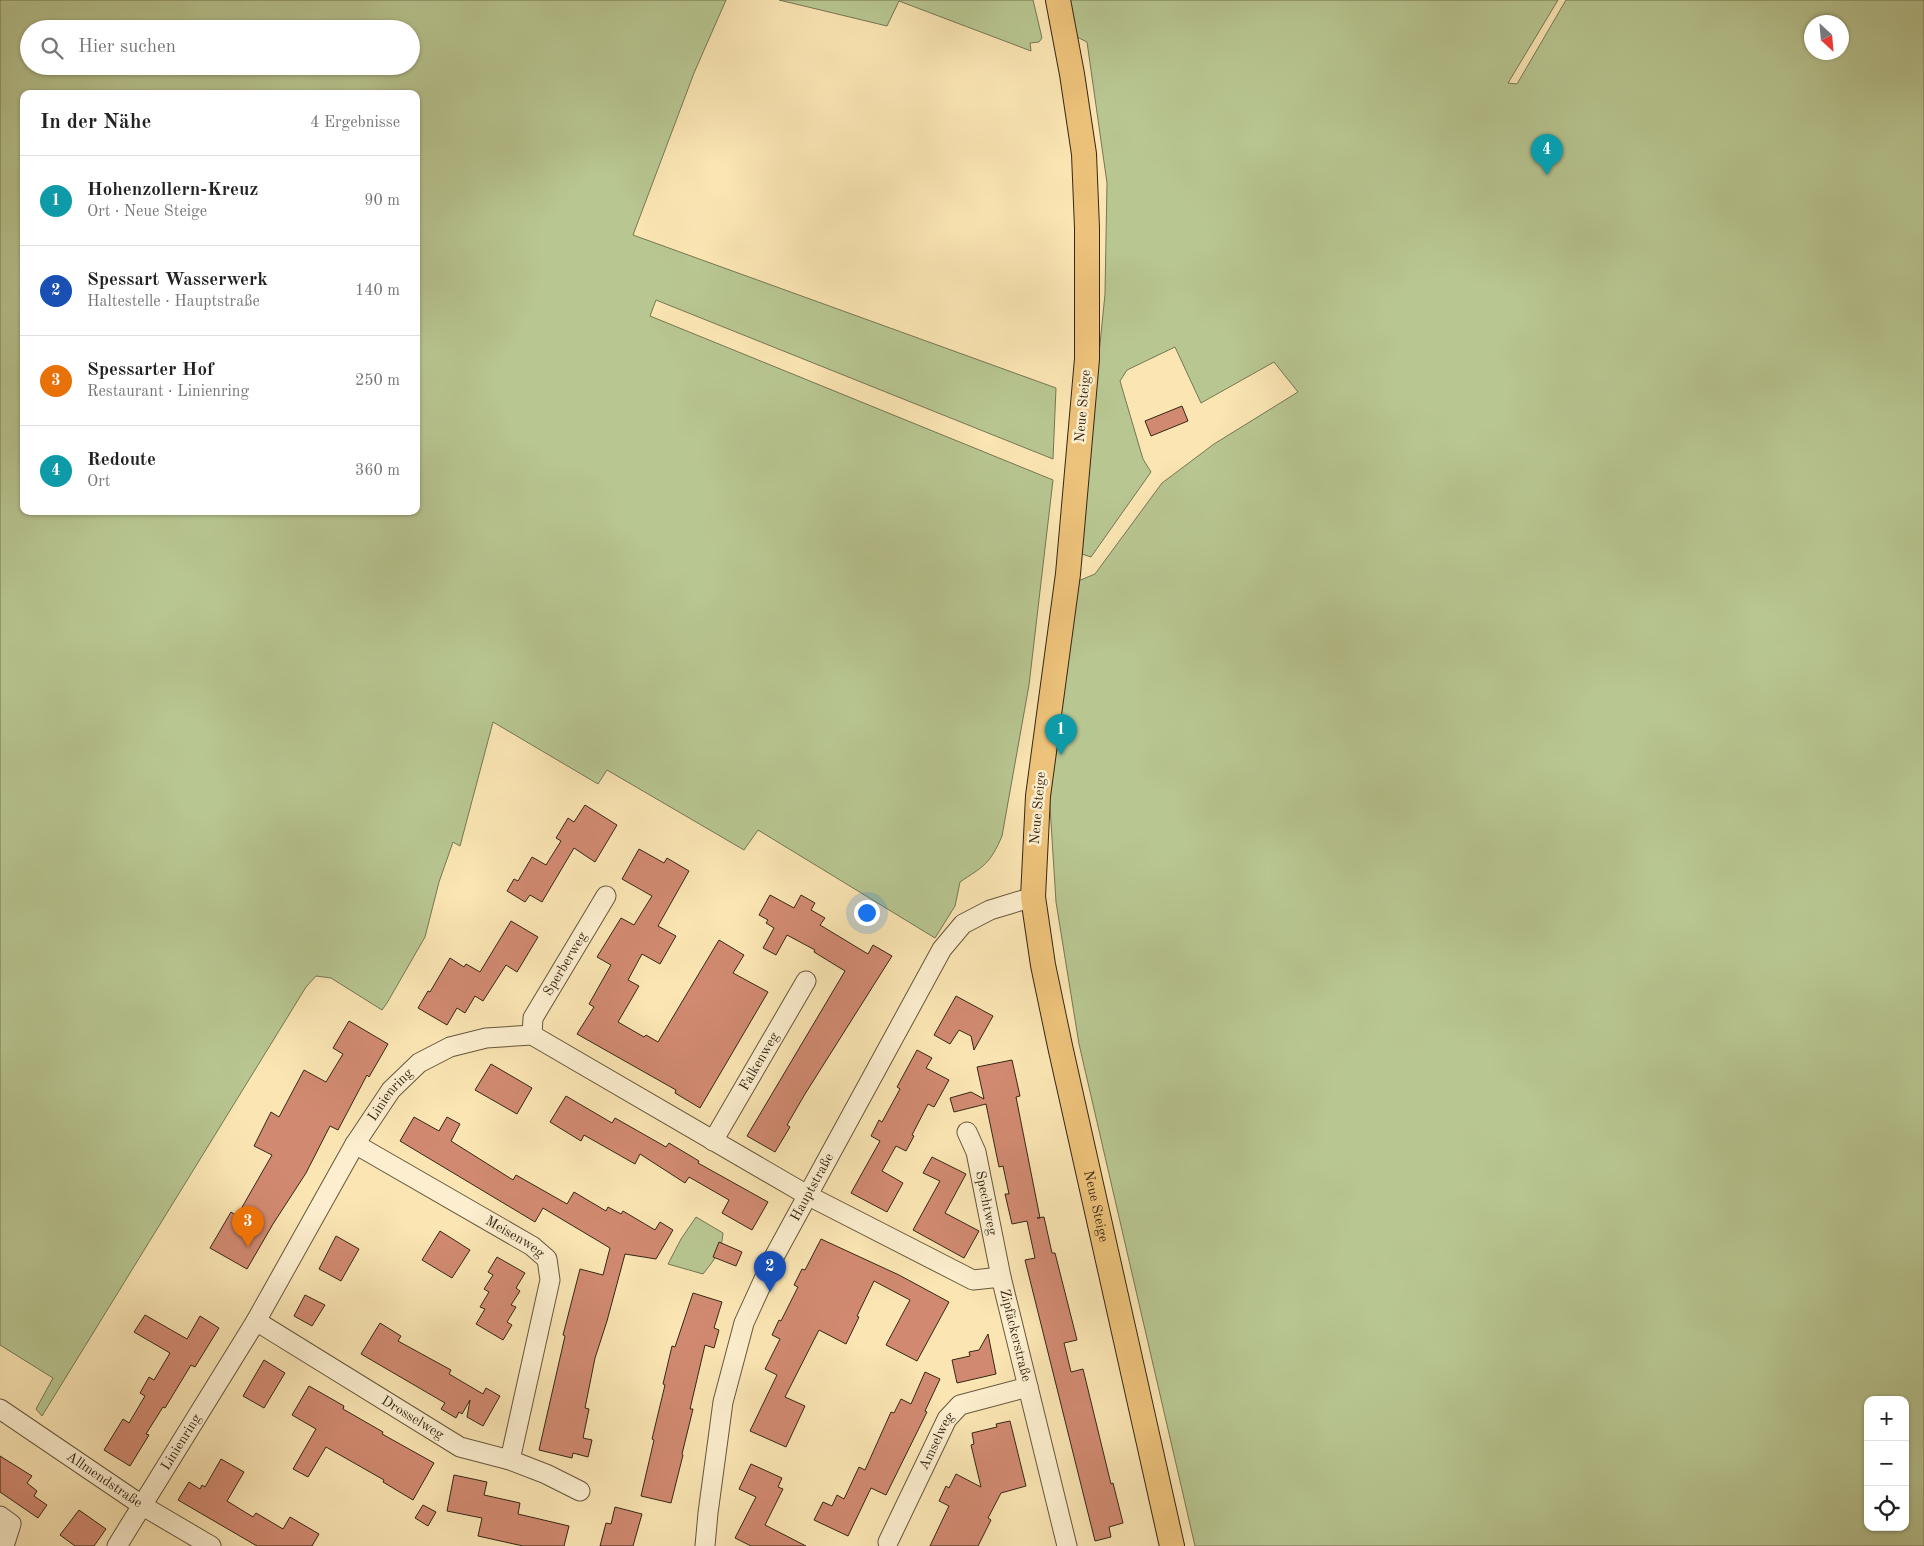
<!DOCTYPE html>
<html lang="de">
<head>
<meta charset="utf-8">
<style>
  body { margin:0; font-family:"Old Standard TT",serif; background:#f6f6f6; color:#222 }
  .controls { position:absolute; right:15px; bottom:15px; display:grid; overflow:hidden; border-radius:10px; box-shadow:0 1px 4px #0004 }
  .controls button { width:45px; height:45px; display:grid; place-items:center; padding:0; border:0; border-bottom:1px solid #e0e0e0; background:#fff; color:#222; font:25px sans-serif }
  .compass { position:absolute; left:1804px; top:15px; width:45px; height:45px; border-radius:50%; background:#fff; box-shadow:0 1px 4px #0004; rotate:154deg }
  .you { position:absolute; left:866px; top:912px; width:18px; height:18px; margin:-12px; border:4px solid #fff; border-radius:50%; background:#1a73e8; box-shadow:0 0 0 8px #1a73e833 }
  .badge { display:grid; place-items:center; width:32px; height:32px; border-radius:50%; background:#d93025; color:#fff; font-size:16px; font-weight:700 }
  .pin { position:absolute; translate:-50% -41px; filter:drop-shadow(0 1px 2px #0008) }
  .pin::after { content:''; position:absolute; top:26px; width:18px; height:15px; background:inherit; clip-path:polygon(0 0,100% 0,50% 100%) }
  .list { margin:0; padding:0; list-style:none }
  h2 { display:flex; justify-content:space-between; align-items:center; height:65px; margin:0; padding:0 20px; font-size:21px }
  h2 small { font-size:16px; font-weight:400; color:#767676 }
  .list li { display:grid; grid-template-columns:32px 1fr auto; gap:15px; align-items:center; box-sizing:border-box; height:90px; padding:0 20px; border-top:1px solid #e0e0e0 }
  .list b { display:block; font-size:19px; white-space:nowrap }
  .list p { margin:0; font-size:16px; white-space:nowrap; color:#767676 }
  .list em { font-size:16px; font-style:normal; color:#767676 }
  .icon { flex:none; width:28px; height:28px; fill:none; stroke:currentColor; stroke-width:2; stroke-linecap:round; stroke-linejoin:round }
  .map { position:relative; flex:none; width:1924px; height:1546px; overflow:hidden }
  .search { position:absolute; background:#fff; box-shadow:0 1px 4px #0004; left:20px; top:20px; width:400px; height:55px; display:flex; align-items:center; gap:12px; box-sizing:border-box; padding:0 18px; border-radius:28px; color:#767676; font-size:19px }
  .panel { position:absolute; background:#fff; box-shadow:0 1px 4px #0004; left:20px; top:90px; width:400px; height:425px; border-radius:10px }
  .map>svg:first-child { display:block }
  .green { fill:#b8c691; stroke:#767653; fill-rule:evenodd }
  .building { fill:#d18a71; stroke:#352715 }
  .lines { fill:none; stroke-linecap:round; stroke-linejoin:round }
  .minor-casing { stroke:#66563c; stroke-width:21 }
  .major-casing { stroke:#352715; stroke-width:26 }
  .minor { stroke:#fceece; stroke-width:19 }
  .major { stroke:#edc27a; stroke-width:24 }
  .labels { text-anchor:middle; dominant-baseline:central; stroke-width:5; stroke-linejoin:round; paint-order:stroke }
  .street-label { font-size:14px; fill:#352715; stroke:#fceece }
</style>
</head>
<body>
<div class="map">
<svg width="1924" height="1546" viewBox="0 0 1924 1546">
  <rect width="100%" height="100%" fill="#fae5b3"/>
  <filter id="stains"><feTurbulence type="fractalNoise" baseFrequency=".004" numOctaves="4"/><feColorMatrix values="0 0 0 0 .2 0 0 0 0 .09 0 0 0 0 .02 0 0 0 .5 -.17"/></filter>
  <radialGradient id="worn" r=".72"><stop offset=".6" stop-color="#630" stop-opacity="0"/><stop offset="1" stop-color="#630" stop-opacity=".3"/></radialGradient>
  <g class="green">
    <path d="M0,0h726l-32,73 -61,162 423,153 -3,71 -397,-159 -6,16 403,164 -24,205 -27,151c-12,28 -18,30 -42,46l-5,24 -20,32 -177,-108 -14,20 -137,-80 -9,14 -105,-62 -33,124 -7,-4 -14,40 -14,55 -38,66 -5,7 -51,-32 -15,-2 -10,11 -264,429 -6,-7 17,-31 -53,-33zM29,29h382v37h-382zM24,94h392v417h-392z"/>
    <polygon points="779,0 1033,0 1042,38 1039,42 1030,43 1031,51 899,1 887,26"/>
    <path d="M1069,0h489l-50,83 9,1 49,-84h358v1546h-729l-116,-502 -23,-142 -8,-127 23,-191 24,-10 67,-91 52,-39 84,-52 -24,-30 -73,41 -26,-56 -48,23 -7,11 23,78 8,13 -60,85 -12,-4 26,-259 2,-111 -20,-141 -12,-6zM1812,22h30v30h-30zM1868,1400h37v127h-37z"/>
    <path d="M696,1217l27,16c-1,18 -9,27 -20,41l-35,-10 13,-25z"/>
  </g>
  <g class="building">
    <polygon points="1182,406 1188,421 1151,436 1145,421"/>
    <polygon points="585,805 617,825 595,862 574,848 542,902 530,895 525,902 507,891 514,879 518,881 532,857 546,865 561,841 556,838 568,818 574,822"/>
    <polygon points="639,849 664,863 667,858 689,871 658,926 676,936 660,964 642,954 628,980 639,986 618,1022 644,1037 646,1035 658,1042 719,940 744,955 733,973 768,992 700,1108 675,1093 676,1090 577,1034 594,1007 589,1004 611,965 597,957 621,918 634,925 652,896 622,879"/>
    <polygon points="770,895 794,908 801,895 815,903 811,910 825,918 820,925 868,954 873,945 892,956 805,1094 787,1125 790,1127 775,1152 747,1136 845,971 814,952 815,950 787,935 776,955 763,948 774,928 766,923 768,920 759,915"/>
    <polygon points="511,921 538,937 517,972 506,965 483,1001 475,996 465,1013 457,1008 447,1025 418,1008 428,991 430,992 450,958 464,967 466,964 480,972"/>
    <polygon points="956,996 993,1016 974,1050 971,1036 959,1030 950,1044 934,1035"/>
    <polygon points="349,1021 388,1044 369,1077 367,1075 338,1130 330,1126 306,1173 273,1224 247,1269 210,1248 231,1212 237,1216 272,1155 254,1146 271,1112 279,1117 304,1070 326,1082 343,1054 333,1048"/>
    <polygon points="917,1050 932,1058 926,1068 949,1080 934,1107 928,1104 912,1135 914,1136 906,1151 896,1146 882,1171 903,1183 887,1212 851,1193 880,1141 871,1136 879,1120 882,1122 900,1089 897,1087"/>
    <polygon points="1012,1060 1020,1096 1016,1097 1040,1218 1037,1218 1044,1217 1052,1253 1055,1253 1077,1340 1064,1343 1071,1372 1083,1369 1111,1484 1113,1483 1123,1523 1109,1527 1111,1537 1095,1541 1025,1260 1035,1258 1027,1221 1012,1224 1005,1194 1009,1194 1003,1166 999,1167 986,1104 954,1112 950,1098 971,1092 984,1099 977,1067"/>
    <polygon points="491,1064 532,1088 517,1114 475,1090"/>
    <polygon points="566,1096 612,1123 615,1118 666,1147 669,1143 699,1161 698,1163 768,1202 752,1230 722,1213 729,1200 689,1177 685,1183 640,1154 635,1164 584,1135 581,1141 550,1122"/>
    <polygon points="414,1117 439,1131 447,1117 460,1124 451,1141 513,1180 516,1175 567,1204 574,1192 606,1211 608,1207 621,1214 623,1211 655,1230 660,1222 673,1230 656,1259 625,1254 607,1321 595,1358 585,1408 589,1409 583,1438 592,1440 588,1457 573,1453 572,1458 539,1450 565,1336 563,1335 580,1269 603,1275 610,1248 543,1208 535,1222 400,1141"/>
    <polygon points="932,1157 966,1174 945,1213 979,1231 964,1258 913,1230 940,1181 923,1173"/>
    <polygon points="440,1231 470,1250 452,1278 422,1260"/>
    <polygon points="336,1236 359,1249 341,1281 319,1269"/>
    <polygon points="821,1239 899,1275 949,1302 917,1361 886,1345 910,1300 874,1281 857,1316 859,1317 846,1344 819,1330 785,1397 805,1406 786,1447 750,1431 777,1375 765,1369 780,1339 772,1335 779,1320 781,1321 798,1287 794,1285 802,1269 805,1270"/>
    <polygon points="719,1242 742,1252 736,1266 713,1257"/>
    <polygon points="497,1257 525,1273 516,1288 520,1291 511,1305 516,1307 507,1322 512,1325 503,1340 476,1324 485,1309 480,1307 489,1292 484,1289 493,1275 488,1272"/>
    <polygon points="693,1293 722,1302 714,1328 719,1330 714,1348 705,1345 690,1409 693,1409 682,1454 683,1455 671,1503 641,1496 654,1440 652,1439 665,1385 663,1384 672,1346 675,1347"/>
    <polygon points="305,1295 325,1305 312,1326 294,1316"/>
    <polygon points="145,1315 187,1339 200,1316 219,1328 195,1367 191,1365 165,1408 163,1407 146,1434 149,1435 130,1466 104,1450 123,1419 129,1423 145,1396 140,1393 149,1377 154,1380 170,1353 134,1332"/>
    <polygon points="380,1323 401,1336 398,1341 451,1370 449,1374 483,1394 486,1388 500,1396 483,1426 467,1417 470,1400 462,1414 459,1412 456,1418 441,1409 445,1403 361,1354"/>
    <polygon points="988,1334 996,1374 957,1383 952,1360 970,1356 969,1352 979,1350"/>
    <polygon points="264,1360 285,1373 264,1408 243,1396"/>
    <polygon points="925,1372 940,1379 925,1411 927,1412 886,1495 871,1488 848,1536 814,1520 823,1502 832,1506 837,1495 844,1499 859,1467 865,1470 891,1412 894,1413 901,1399 911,1404"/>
    <polygon points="309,1386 344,1406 343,1409 383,1432 382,1434 434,1463 413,1500 383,1482 384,1480 326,1447 308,1477 293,1469 316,1429 292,1415"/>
    <polygon points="1010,1421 1026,1486 1001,1493 988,1518 991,1520 978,1546 930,1546 949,1506 939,1501 946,1486 949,1488 956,1474 981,1487 971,1445 974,1444 972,1433 997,1427 996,1424"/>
    <polygon points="0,1456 32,1476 27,1483 37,1491 34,1496 47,1505 38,1518 0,1492"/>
    <polygon points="221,1459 244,1472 227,1501 253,1517 256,1513 283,1529 290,1517 319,1534 312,1546 257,1546 178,1500 189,1482 200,1489 202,1485 205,1487"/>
    <polygon points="751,1464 782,1478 778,1487 783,1489 765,1525 806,1546 751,1546 735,1538 756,1497 739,1489"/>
    <polygon points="454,1475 487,1482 484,1495 520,1503 518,1514 569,1526 564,1546 523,1546 478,1536 482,1518 447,1511"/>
    <polygon points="423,1505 436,1512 428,1526 415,1518"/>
    <polygon points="615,1507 642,1514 633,1546 600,1546 606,1523 611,1524"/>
    <polygon points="79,1510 106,1529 94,1546 75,1546 60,1535"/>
  </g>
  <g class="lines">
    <defs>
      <g id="minor">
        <path id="s1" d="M532,1035l1,-17 73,-122"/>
        <path id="s2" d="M967,1132l9,20 25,125"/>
        <path id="s3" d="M713,1141l93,-160"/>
        <path id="s4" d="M355,1144l177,102 15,13 3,21 -40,180"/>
        <path id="s5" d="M256,1321l204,126 50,13 36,14 34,17"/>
        <path id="s6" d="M0,1409l143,97 68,40"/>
        <polyline points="0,1516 11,1524 4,1546"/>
        <path id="s7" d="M888,1542l59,-123 13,-14 68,-18"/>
        <path id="s8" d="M117,1546l139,-225 99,-177 36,-54 28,-27 31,-16 36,-9 46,-3 275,160 166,85 28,-3 66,269"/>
        <path id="s9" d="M705,1546l3,-33 15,-111 21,-79 30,-66 168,-308 21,-25 27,-14 43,-13"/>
      </g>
      <g id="major">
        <path id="s10" d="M1058,0l14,74 12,80 3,74v131l-19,215 -30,222 -5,101 10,68 17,81 112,500"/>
      </g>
    </defs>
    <use href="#minor" class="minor-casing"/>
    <use href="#major" class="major-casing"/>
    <use href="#minor" class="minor"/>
    <use href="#major" class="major"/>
  </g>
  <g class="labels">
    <g class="street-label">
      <text transform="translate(1083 406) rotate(-85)">Neue Steige</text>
      <text transform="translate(1038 808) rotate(-85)">Neue Steige</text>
      <text stroke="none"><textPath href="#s1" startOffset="80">Sperberweg</textPath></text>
      <text stroke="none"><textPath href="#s3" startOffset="92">Falkenweg</textPath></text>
      <text stroke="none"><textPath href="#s8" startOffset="528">Linienring</textPath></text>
      <text stroke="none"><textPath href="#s9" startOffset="379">Hauptstraße</textPath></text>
      <text stroke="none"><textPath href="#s2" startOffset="74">Spechtweg</textPath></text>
      <text stroke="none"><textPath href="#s10" startOffset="1218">Neue Steige</textPath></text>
      <text stroke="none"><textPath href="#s4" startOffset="185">Meisenweg</textPath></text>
      <text stroke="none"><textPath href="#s8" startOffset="1282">Zipfäckerstraße</textPath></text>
      <text stroke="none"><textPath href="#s5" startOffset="184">Drosselweg</textPath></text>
      <text stroke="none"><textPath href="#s8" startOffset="122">Linienring</textPath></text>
      <text stroke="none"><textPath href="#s7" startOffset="112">Amselweg</textPath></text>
      <text stroke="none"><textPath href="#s6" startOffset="126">Allmendstraße</textPath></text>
    </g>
  </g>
  <rect width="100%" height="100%" filter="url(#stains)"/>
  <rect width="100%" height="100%" fill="url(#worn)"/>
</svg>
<div class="controls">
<button>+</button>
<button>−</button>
<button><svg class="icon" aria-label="locate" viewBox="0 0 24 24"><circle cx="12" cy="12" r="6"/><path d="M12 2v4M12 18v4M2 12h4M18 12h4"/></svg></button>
</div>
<svg class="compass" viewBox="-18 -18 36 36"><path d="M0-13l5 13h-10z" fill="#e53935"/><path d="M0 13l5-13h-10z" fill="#767676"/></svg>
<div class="you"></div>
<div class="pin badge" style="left:1061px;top:755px;background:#0f9aa8">1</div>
<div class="pin badge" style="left:770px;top:1292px;background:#1a4fb4">2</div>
<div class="pin badge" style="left:248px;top:1247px;background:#e8710a">3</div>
<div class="pin badge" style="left:1547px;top:175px;background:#0f9aa8">4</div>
<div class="search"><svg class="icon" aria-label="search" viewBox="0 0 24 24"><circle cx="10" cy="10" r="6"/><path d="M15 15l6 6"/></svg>Hier suchen</div>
<section class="panel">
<h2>In der Nähe<small>4 Ergebnisse</small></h2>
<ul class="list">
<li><span class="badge" style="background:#0f9aa8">1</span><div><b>Hohenzollern-Kreuz</b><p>Ort · Neue Steige</p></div><em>90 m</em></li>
<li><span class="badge" style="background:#1a4fb4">2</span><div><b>Spessart Wasserwerk</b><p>Haltestelle · Hauptstraße</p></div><em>140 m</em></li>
<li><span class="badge" style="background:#e8710a">3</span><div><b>Spessarter Hof</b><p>Restaurant · Linienring</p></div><em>250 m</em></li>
<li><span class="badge" style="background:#0f9aa8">4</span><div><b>Redoute</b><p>Ort</p></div><em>360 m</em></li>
</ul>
</section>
</div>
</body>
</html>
